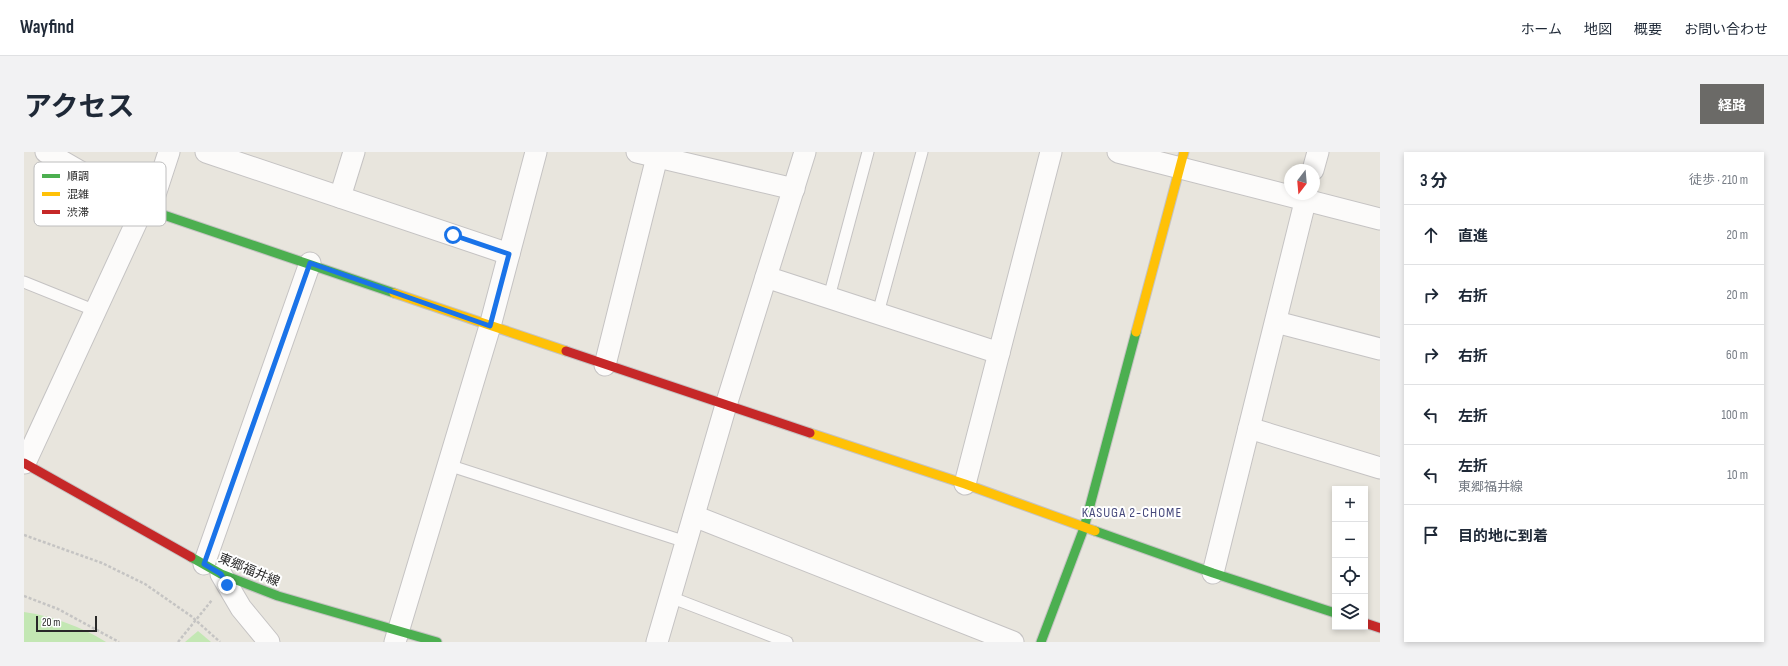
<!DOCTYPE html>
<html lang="ja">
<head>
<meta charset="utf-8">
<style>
  body { margin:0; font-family:"Sofia Sans Condensed","Noto Sans JP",sans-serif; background:#f2f2f3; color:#1f2937 }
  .controls { position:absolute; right:12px; bottom:12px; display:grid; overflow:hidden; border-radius:0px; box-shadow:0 2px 6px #0003 }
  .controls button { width:36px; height:36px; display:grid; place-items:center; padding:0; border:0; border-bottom:1px solid #e0e1e3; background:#fff; color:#1f2937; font:20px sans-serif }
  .compass { position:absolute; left:1260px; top:12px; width:36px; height:36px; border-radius:50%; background:#fff; box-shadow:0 2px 6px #0003; rotate:196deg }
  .scale { position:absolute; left:12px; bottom:10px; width:61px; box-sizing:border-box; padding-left:4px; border:2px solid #282828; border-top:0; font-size:11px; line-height:14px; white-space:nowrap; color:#282828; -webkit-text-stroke:3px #fff; paint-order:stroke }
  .stop { position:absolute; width:12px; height:12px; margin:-9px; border:3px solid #1a73e8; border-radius:50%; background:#fff }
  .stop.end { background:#1a73e8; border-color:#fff; box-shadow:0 1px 4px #0008 }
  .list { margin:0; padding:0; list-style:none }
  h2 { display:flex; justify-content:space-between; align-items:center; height:52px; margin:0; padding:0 16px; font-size:17px }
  h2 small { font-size:13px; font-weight:400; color:#747a83 }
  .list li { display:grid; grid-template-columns:26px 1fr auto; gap:12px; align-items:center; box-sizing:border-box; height:60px; padding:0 16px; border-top:1px solid #e0e1e3 }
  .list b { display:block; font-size:15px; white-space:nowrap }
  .list p { margin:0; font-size:13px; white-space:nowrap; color:#747a83 }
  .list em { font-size:13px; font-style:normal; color:#747a83 }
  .icon { flex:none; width:22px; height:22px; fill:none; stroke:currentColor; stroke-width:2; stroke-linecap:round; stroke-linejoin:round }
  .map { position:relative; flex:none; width:1356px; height:490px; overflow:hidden; border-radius:0px }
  header { display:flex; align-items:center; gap:24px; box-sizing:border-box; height:56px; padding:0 20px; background:#fff; border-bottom:1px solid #e0e1e3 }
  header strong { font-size:19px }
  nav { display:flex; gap:22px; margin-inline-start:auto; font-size:14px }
  .intro { display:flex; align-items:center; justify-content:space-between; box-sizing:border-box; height:96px; padding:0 24px }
  h1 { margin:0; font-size:28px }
  .button { padding:10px 18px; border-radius:0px; background:#6b6a67; color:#fff; font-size:14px; font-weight:700 }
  main { display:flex; gap:24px; padding:0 24px }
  aside { flex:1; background:#fff; border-radius:0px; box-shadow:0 2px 6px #0003 }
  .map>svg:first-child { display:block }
  .green { fill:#c3e7b3 }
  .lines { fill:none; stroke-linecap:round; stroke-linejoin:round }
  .lane-casing { stroke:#c5c3c3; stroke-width:13 }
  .street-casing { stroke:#c5c3c3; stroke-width:23 }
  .fast-casing { stroke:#c5c3c3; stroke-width:11 }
  .slow-casing { stroke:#c5c3c3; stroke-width:11 }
  .jam-casing { stroke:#c5c3c3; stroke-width:11 }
  .path { stroke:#c5c4c3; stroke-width:2.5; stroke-dasharray:3 2; stroke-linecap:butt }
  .lane { stroke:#fcfbfa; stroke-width:11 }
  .street { stroke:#fcfbfa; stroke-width:21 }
  .fast { stroke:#4caf50; stroke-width:9 }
  .slow { stroke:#ffc107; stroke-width:9 }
  .jam { stroke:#c62828; stroke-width:9 }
  .route { stroke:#1a73e8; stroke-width:5 }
  .labels { text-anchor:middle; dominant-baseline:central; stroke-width:4; stroke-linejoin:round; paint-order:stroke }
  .street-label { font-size:13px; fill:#282828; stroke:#fff }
  .neighbourhood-label { font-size:14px; letter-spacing:1px; fill:#46497c; stroke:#fff }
  .key { fill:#fff; stroke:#bebebe; stroke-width:1 }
  .key-label { font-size:11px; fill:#282828 }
</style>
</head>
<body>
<header>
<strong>Wayfind</strong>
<nav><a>ホーム</a><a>地図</a><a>概要</a><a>お問い合わせ</a></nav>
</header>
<div class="intro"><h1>アクセス</h1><a class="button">経路</a></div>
<main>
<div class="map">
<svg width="1356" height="490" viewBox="0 0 1356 490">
  <rect width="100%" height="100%" fill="#e8e5dd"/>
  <g class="green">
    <path d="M0,460c28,4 58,15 82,30h-82z"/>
    <polygon points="174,479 187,490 161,490"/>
  </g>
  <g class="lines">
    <defs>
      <g id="lane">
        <polyline points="0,130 72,159"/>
        <polyline points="805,145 844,0"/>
        <polyline points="854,161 898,0"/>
        <polyline points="424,313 662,390"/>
        <polyline points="646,445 763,490"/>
      </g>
      <g id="street">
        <polyline points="182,0 485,102"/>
        <polyline points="613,0 770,37"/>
        <polyline points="1094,0 1356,67"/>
        <polyline points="1289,18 1294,0"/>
        <polyline points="316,45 330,0"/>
        <polyline points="126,58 145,0"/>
        <polyline points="742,125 975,201"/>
        <polyline points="1252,170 1356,197"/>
        <polyline points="581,213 633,5"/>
        <polyline points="1225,276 1356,316"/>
        <polyline points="1,311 119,56 22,0"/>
        <polyline points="941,332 1027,0"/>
        <polyline points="670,364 989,490"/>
        <polyline points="180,412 286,111"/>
        <polyline points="1189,421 1283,42"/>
        <polyline points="197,422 217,456 245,490"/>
        <polyline points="371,490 466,174 512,0"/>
        <polyline points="633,490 702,253 781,0"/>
      </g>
      <g id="fast">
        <polyline points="119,56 370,141"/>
        <polyline points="1071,379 1189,421 1311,461"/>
        <polyline points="167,405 197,422 254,444 413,490"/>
        <polyline points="1017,490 1060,376 1112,180"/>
      </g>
      <g id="slow">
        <polyline points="370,141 542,199"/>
        <polyline points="1112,180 1160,0"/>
        <polyline points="786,281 941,332 1071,379"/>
      </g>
      <g id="jam">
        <polyline points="542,199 786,281"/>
        <polyline points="0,311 167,405"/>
        <polyline points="1341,471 1356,476"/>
      </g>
    </defs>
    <use href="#lane" class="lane-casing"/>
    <use href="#street" class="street-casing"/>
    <use href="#fast" class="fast-casing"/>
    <use href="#slow" class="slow-casing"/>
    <use href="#jam" class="jam-casing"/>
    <g class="path">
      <polyline points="0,383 78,411 121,432 167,464 196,490"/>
      <polyline points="0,444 34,457 95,490"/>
      <polyline points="154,490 188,448"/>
    </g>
    <use href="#lane" class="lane"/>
    <use href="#street" class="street"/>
    <use href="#fast" class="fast"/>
    <use href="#slow" class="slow"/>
    <use href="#jam" class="jam"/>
  </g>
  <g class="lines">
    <polyline class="route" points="203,433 197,422 180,412 286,111 466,174 485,102 429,83"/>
  </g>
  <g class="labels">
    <g class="street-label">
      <text transform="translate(225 418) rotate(23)">東郷福井線</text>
    </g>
    <g class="neighbourhood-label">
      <text x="1108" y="360">KASUGA 2-CHOME</text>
    </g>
  </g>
  <rect x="10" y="10" width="132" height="64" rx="6" class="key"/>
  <rect x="18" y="22" width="18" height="4" fill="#4caf50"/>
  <rect x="18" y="40" width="18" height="4" fill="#ffc107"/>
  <rect x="18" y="58" width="18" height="4" fill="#c62828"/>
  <g class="key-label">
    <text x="43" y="28">順調</text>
    <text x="43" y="46">混雑</text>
    <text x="43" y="64">渋滞</text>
  </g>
</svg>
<div class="controls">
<button>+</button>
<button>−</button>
<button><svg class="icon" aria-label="locate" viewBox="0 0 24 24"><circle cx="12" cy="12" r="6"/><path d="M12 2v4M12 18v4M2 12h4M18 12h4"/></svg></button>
<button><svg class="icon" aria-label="layers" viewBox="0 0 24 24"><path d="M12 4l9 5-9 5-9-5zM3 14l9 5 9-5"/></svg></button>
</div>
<svg class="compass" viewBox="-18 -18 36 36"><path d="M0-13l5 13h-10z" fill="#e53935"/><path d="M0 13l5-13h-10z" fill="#747a83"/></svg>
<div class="scale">20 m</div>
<div class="stop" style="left:429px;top:83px"></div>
<div class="stop end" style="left:203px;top:433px"></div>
</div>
<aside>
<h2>3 分<small>徒歩 · 210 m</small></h2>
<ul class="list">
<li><svg class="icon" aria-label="ahead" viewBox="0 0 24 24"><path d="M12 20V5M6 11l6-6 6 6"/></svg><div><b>直進</b></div><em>20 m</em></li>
<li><svg class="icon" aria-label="right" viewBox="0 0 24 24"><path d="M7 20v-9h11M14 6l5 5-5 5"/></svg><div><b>右折</b></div><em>20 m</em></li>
<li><svg class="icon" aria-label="right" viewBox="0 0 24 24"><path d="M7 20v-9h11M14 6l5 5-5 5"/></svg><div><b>右折</b></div><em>60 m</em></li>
<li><svg class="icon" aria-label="left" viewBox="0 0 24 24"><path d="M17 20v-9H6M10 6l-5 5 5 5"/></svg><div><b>左折</b></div><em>100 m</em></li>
<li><svg class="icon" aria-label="left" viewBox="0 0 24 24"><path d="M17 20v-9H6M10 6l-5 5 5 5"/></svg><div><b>左折</b><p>東郷福井線</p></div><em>10 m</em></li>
<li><svg class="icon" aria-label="arrive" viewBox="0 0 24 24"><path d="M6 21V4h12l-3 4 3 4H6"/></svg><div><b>目的地に到着</b></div></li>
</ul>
</aside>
</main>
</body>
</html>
